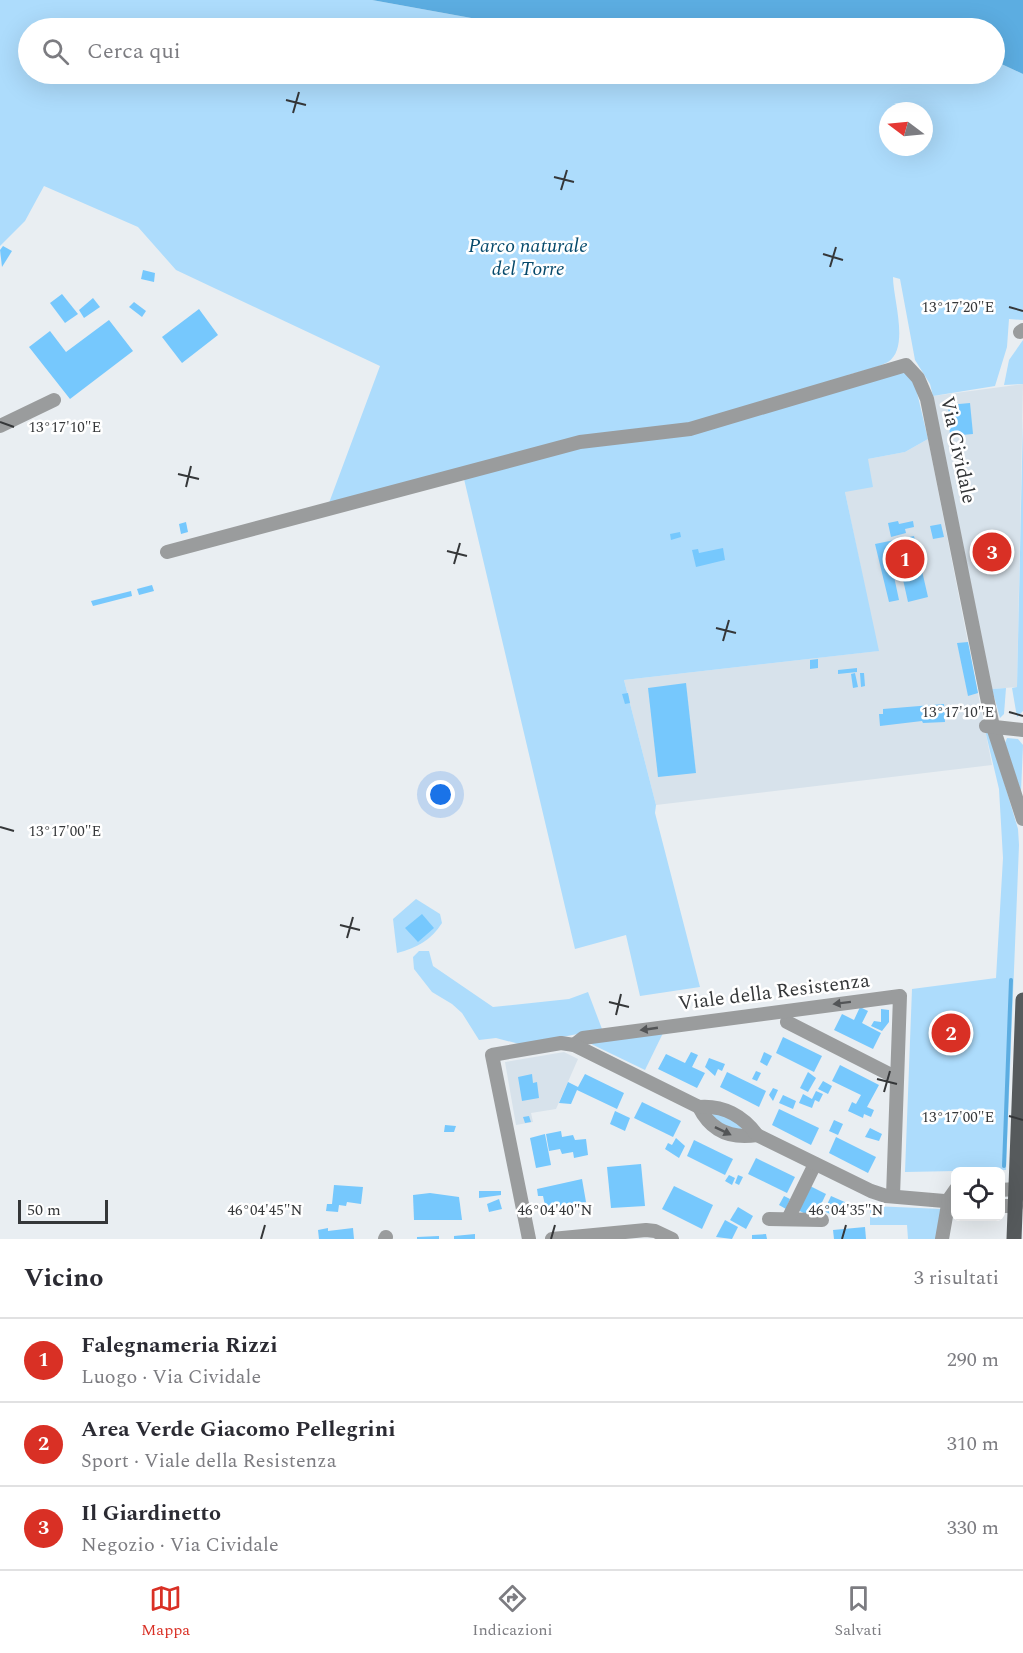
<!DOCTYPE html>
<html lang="it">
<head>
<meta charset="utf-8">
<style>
  body { margin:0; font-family:Spectral,serif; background:#f7f7f7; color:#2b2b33 }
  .controls { position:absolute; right:18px; bottom:18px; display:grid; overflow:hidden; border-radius:9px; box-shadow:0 6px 24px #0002 }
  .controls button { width:54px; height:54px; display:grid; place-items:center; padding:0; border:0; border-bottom:2px solid #e1e1e2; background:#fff; color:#2b2b33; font:30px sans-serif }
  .compass { position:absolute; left:879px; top:102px; width:54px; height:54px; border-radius:50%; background:#fff; box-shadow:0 6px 24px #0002; rotate:286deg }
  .scale { position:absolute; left:18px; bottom:15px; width:90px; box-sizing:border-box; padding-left:6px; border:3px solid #353739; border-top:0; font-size:16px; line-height:21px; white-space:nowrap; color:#353739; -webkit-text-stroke:4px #fff; paint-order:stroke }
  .you { position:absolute; left:441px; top:795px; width:21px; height:21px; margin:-15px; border:4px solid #fff; border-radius:50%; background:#1a73e8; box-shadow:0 0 0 9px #1a73e833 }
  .badge { display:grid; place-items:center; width:39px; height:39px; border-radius:50%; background:#d93025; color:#fff; font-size:20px; font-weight:700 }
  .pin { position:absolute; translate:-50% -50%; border:3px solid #fff; box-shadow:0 2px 6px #0006 }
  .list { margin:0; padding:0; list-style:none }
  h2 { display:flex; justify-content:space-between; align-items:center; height:78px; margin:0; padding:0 24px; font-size:26px }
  h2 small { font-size:20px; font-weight:400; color:#7c7c81 }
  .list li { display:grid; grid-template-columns:39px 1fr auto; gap:18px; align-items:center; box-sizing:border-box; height:84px; padding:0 24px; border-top:2px solid #e1e1e2 }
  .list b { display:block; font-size:22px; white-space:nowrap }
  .list p { margin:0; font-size:20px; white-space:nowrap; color:#7c7c81 }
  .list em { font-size:20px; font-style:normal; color:#7c7c81 }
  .icon { flex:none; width:33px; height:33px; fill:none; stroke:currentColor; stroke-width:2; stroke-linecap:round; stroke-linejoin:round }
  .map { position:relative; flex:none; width:1023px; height:1239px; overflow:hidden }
  .search { position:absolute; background:#fff; box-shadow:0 6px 24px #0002; left:18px; right:18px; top:18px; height:66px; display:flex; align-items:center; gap:15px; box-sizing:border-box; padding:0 21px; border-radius:33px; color:#7c7c81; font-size:22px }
  .sheet { height:330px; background:#fff }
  nav { display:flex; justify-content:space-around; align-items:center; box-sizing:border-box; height:84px; border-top:2px solid #e1e1e2; background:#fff; font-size:16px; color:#7c7c81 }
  nav a { display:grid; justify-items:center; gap:3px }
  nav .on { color:#d93025 }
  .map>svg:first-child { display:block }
  .built { fill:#d7e2eb }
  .green { fill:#addcfc; fill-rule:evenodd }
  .water { fill:#5cade1 }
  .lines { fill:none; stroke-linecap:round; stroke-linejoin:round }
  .stream { stroke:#5cade1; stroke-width:4 }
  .building { fill:#76c8fd }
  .minor { stroke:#9a9c9d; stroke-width:14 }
  .major { stroke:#565a5c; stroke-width:15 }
  .oneway { fill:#535557 }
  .ticks { fill:none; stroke:#353739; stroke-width:2 }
  .labels { text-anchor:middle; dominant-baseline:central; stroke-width:5; stroke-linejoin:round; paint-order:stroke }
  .park-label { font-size:20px; font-style:italic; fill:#064a6c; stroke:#fff }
  .street-label { font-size:20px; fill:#353739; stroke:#fff }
  .ticks-label { font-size:15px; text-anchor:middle; fill:#353739; stroke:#fff; stroke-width:5; stroke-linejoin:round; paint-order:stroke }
</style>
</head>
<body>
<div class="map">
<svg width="1023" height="1239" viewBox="0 0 1023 1239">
  <rect width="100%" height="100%" fill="#e9eef2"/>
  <g class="built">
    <polygon points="1023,384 1017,687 992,689 933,396"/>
    <polygon points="928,439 992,765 656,805 624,680 878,651 845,492 868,459 905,452"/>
    <polygon points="564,1052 578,1059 556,1109 531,1113 533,1122 516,1125 505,1062"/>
  </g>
  <g class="green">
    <path d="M0,0h372l143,26 36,2h-523v46h966l1,-13 28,13v246l-14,-1 -2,28 -12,39 -62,10 -3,-12 -15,-24 -15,-81 -7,-2c0,22 17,71 -5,85 -11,6 -27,9 -40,13l58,-2 9,11 13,55 -23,13 -37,7 5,28 -28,5 34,159 -255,29 32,125 -1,8 45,174 -60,9 -14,-61 -51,14 -111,-470 -138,32 54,-145 -204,-96 -38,-43 -94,-41 -19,35 -25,25zM888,111h36v36h-36z"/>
    <polygon points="1023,340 1023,384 1004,385 1009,360"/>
    <polygon points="1023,418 1023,711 1017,717 1012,688 1017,687"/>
    <polygon points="1006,688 1004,714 1000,718 992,689"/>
    <polygon points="985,730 990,735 1018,829 1019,845 1006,1170 905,1172 912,989 996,978 1003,858 999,789"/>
    <polygon points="1007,738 1018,739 1023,745 1021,792 1005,743"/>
    <path d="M416,899l24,15 2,9c-11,17 -25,25 -45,30l-4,-34z"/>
    <polygon points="419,951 429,951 433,966 493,1007 569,999 588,992 602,1029 523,1045 496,1038 479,1040 462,1013 452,1004 432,992 414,969 413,957"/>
    <polygon points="664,1031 645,1070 585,1041"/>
    <polygon points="715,1109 744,1124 739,1134 710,1120"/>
    <polygon points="873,1206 942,1209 937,1239 908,1239 907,1225 870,1225 870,1210"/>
  </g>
  <polygon class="water" points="372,0 1023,0 1023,74 995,61 994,28 551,28 515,26"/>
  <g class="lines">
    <polyline class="stream" points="1004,1166 1011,980"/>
  </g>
  <g class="building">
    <polygon points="3,246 12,251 2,267 0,250"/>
    <polygon points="143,270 155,273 154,282 141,279"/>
    <polygon points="62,294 78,314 65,323 50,303"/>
    <polygon points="93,298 100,307 84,318 79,310"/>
    <polygon points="134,302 146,311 142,317 129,307"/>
    <polygon points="199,309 218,335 182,363 162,337"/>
    <polygon points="109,320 133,351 70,399 29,347 50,331 66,352"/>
    <polygon points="970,403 973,434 950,436 948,405"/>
    <polygon points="898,521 899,524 913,521 914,527 905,529 906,533 891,537 888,523"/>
    <polygon points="186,522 188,532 181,534 179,524"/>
    <polygon points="941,524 944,537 933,539 930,526"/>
    <polygon points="680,532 681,537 671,540 670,534"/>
    <polygon points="914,536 928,597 908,602 900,566 892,567 899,600 889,602 875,544"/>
    <polygon points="723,548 725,560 696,567 692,550 698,549 699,553"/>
    <polygon points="152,585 154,591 139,595 137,589"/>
    <polygon points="131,591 132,596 93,606 91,601"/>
    <polygon points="968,642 978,693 968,696 957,643"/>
    <polygon points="818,659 818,668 810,669 810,660"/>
    <polygon points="857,668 857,672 838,674 838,670"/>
    <polygon points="855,673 858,687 853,688 851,674"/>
    <polygon points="860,673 864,673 865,686 861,687"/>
    <polygon points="686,683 696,773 658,777 648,688"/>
    <polygon points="628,693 630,703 625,704 622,694"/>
    <polygon points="944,704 945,722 923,723 922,721 880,726 879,714 883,714 883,709"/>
    <polygon points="422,914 434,928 418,942 405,928"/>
    <polygon points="860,1007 868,1011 862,1023 881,1033 873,1049 834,1030 842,1014 854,1020"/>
    <polygon points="881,1009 889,1010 889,1022 882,1031 871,1026 874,1021 881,1022"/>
    <polygon points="783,1037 822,1056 814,1072 776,1053"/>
    <polygon points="691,1052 698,1055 692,1067 705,1073 697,1088 658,1069 666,1054 685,1063"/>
    <polygon points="764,1052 772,1056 767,1066 760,1062"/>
    <polygon points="709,1058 725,1064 722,1071 718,1069 715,1076 705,1067"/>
    <polygon points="840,1065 879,1085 867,1107 874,1110 871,1117 864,1114 863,1118 848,1111 852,1102 856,1104 861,1095 832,1081"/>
    <polygon points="756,1071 761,1073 757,1081 752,1079"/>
    <polygon points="727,1072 766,1091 759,1107 720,1087"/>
    <polygon points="808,1072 816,1078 808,1092 800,1088"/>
    <polygon points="532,1074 533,1083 537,1082 539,1098 522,1101 518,1077"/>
    <polygon points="585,1074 624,1093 617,1109 577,1090 571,1104 559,1103 568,1082 578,1087"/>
    <polygon points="823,1081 832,1086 828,1094 818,1089"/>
    <polygon points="773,1088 778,1090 773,1101 769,1095"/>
    <polygon points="816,1091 823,1094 819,1102 815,1100 812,1108 799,1103 803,1094 812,1099"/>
    <polygon points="783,1095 796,1101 793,1109 779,1103"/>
    <polygon points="642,1102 681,1121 673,1137 634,1118"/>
    <polygon points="779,1109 819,1128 811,1145 772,1125"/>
    <polygon points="615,1111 630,1118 625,1131 610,1124"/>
    <polygon points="529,1116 531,1122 525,1123 523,1117"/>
    <polygon points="834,1120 843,1124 838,1135 829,1131"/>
    <polygon points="445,1125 456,1126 454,1132 444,1132"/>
    <polygon points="870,1128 882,1134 879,1141 865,1137"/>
    <polygon points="561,1131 562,1137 573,1135 575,1140 586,1139 588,1155 574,1158 573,1152 562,1154 560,1149 549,1151 546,1134"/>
    <polygon points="545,1134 551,1165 536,1168 530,1138"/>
    <polygon points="836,1137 876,1157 868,1173 829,1153"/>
    <polygon points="676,1138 685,1146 679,1158 665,1149 668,1143 672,1145"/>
    <polygon points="694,1140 733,1159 725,1175 687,1156"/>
    <polygon points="756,1158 795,1177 787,1193 748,1174"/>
    <polygon points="641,1164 645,1206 611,1208 607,1167"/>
    <polygon points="729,1175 735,1178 732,1185 725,1181"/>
    <polygon points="738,1175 743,1177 739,1185 735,1183"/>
    <polygon points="582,1179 586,1202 572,1205 573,1207 546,1210 543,1196 538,1196 537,1189"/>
    <polygon points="334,1185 363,1187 361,1204 347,1202 346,1206 339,1205 338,1212 326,1211 327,1204 332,1204"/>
    <polygon points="674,1186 713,1205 702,1229 662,1209"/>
    <polygon points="810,1186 826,1194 815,1217 811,1217 798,1210"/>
    <polygon points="479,1191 501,1191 501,1195 479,1198"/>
    <polygon points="430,1193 459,1197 462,1220 414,1220 413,1195"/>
    <polygon points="784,1196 790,1199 786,1209 779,1205"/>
    <polygon points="831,1196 847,1203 842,1214 832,1215 824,1211"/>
    <polygon points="499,1199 502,1209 489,1212 487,1204"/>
    <polygon points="738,1207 753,1216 746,1229 730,1220"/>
    <polygon points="725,1220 738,1227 732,1239 716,1237"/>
    <polygon points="865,1227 866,1239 834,1239 833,1230"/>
    <polygon points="328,1228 328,1231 353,1228 354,1239 319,1239 318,1230"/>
    <polygon points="475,1234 475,1239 454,1239 454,1236"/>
    <polygon points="766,1234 767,1239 752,1239 752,1235"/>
    <polygon points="439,1236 439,1239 417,1239 417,1237"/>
  </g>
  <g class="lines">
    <g class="minor">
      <polyline points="1020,332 1023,330"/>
      <polyline points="0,426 54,400"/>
      <polyline points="167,552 580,442 690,429 906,365 918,378 927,399 993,727 1023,819"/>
      <polyline points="986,726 1023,730"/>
      <polyline points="787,1022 897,1078"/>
      <polyline points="574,1045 583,1038 900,996 893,1196"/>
      <path d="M699,1107c12,24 32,32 58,28"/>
      <polyline points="1000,1190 1016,1189"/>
      <polyline points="1000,1206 1016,1206"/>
      <polyline points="769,1219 822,1220"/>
      <polyline points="788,1219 815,1164"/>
      <polyline points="385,1239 386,1237"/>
      <path d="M529,1239l-37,-184 69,-12 13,2 125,62c24,-2 44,9 58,28l114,56 15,5 70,6"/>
      <polyline points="552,1239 646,1230 655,1231 672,1239"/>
      <polyline points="942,1239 949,1199 956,1189"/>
    </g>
    <polyline class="major" points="1014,1239 1023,1000"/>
  </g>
  <defs><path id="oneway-solid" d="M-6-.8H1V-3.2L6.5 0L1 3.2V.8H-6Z" transform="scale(1.5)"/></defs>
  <g class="oneway">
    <use href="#oneway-solid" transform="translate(842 1003) rotate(173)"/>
    <use href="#oneway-solid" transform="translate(649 1029) rotate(172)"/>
    <use href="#oneway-solid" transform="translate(723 1131) rotate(26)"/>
  </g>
  <path class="ticks" d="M286,100l20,5M293,113l6,-21M554,177l20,5M561,190l6,-20M823,254l20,6M830,267l6,-20M1009,307l14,4M0,422l14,5M178,474l21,5M186,487l5,-21M447,551l20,5M454,564l6,-21M716,628l20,5M723,641l6,-21M1009,712l14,4M0,827l14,4M340,925l20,5M347,938l6,-21M609,1002l20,5M616,1015l5,-21M877,1079l20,5M884,1092l6,-21M1009,1116l14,4M261,1239l4,-14M551,1239l4,-14M842,1239l4,-14"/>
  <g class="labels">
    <g class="park-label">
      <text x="528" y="246">Parco naturale<tspan x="528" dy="23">del Torre</tspan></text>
    </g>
    <g class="street-label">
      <text transform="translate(958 450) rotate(78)">Via Cividale</text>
      <text transform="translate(774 992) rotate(-7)">Viale della Resistenza</text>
    </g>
  </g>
  <g class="ticks-label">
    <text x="958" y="312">13°17'20"E</text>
    <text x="65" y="432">13°17'10"E</text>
    <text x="958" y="717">13°17'10"E</text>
    <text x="65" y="836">13°17'00"E</text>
    <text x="958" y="1122">13°17'00"E</text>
    <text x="265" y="1215">46°04'45"N</text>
    <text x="555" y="1215">46°04'40"N</text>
    <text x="846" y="1215">46°04'35"N</text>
  </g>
</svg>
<div class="controls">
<button><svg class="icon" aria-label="locate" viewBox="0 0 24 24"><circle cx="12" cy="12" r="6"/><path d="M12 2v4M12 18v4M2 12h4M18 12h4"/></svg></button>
</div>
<svg class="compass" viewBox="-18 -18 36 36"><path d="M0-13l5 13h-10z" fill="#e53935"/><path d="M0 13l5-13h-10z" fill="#7c7c81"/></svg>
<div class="scale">50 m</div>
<div class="you"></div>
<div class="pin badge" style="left:905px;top:559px">1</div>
<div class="pin badge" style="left:951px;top:1033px">2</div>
<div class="pin badge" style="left:992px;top:552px">3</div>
<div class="search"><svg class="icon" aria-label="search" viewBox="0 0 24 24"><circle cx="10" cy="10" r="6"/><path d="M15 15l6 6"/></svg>Cerca qui</div>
</div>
<section class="sheet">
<h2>Vicino<small>3 risultati</small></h2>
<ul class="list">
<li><span class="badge">1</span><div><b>Falegnameria Rizzi</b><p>Luogo · Via Cividale</p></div><em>290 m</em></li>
<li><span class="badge">2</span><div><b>Area Verde Giacomo Pellegrini</b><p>Sport · Viale della Resistenza</p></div><em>310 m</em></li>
<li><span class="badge">3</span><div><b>Il Giardinetto</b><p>Negozio · Via Cividale</p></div><em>330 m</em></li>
</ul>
</section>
<nav>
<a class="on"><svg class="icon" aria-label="map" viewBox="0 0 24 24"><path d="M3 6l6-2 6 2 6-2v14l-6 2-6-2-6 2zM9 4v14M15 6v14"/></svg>Mappa</a>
<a><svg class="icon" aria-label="directions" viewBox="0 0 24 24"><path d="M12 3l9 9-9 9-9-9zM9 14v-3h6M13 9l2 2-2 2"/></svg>Indicazioni</a>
<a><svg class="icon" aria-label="saved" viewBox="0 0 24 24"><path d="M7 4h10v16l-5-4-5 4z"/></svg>Salvati</a>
</nav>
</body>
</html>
